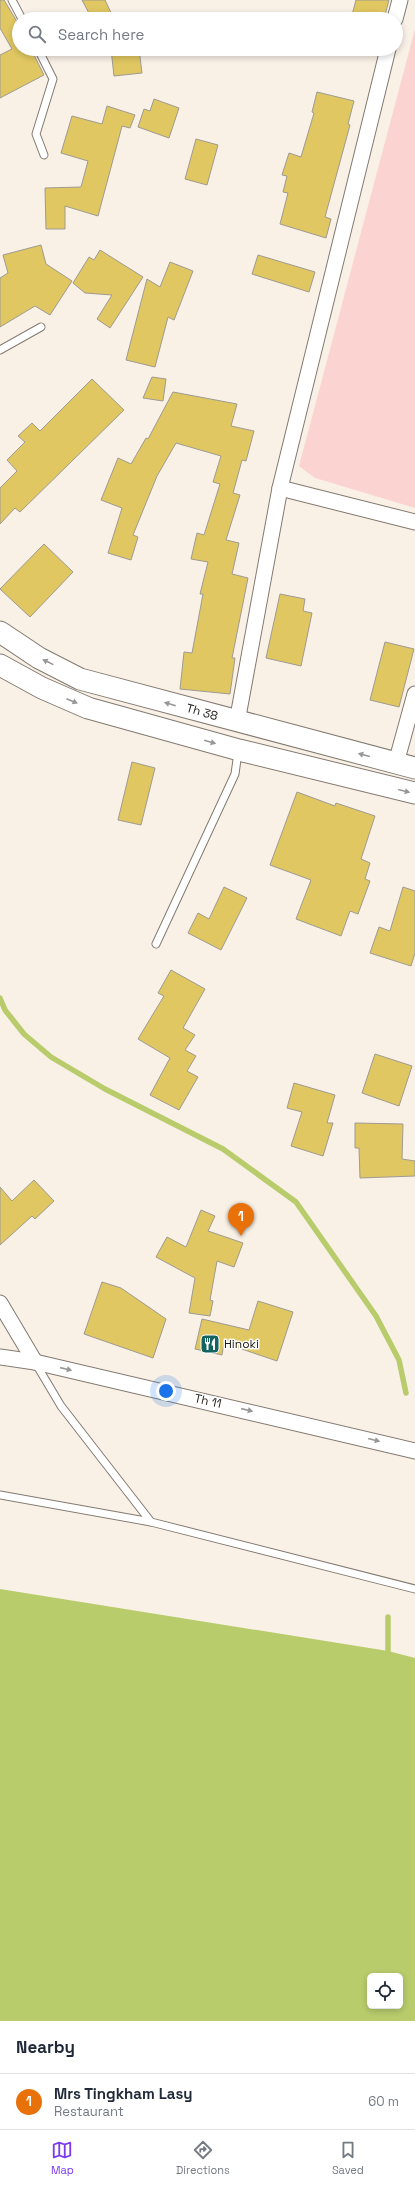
<!DOCTYPE html>
<html lang="en">
<head>
<meta charset="utf-8">
<style>
  body { margin:0; font-family:"Space Grotesk",sans-serif; background:#f6f6f7; color:#1f2937 }
  .controls { position:absolute; right:12px; bottom:12px; display:grid; overflow:hidden; border-radius:6px; box-shadow:0 2px 6px #0003 }
  .controls button { width:36px; height:36px; display:grid; place-items:center; padding:0; border:0; border-bottom:1px solid #e0e1e3; background:#fff; color:#1f2937; font:20px sans-serif }
  .you { position:absolute; left:166px; top:1391px; width:14px; height:14px; margin:-10px; border:3px solid #fff; border-radius:50%; background:#1a73e8; box-shadow:0 0 0 6px #1a73e833 }
  .badge { display:grid; place-items:center; width:26px; height:26px; border-radius:50%; background:#7c3aed; color:#fff; font-size:13px; font-weight:700 }
  .pin { position:absolute; translate:-50% -33px; filter:drop-shadow(0 1px 2px #0008) }
  .pin::after { content:''; position:absolute; top:21px; width:14px; height:12px; background:inherit; clip-path:polygon(0 0,100% 0,50% 100%) }
  .list { margin:0; padding:0; list-style:none }
  h2 { display:flex; justify-content:space-between; align-items:center; height:52px; margin:0; padding:0 16px; font-size:17px }
  h2 small { font-size:13px; font-weight:400; color:#747a83 }
  .list li { display:grid; grid-template-columns:26px 1fr auto; gap:12px; align-items:center; box-sizing:border-box; height:56px; padding:0 16px; border-top:1px solid #e0e1e3 }
  .list b { display:block; font-size:15px; white-space:nowrap }
  .list p { margin:0; font-size:13px; white-space:nowrap; color:#747a83 }
  .list em { font-size:13px; font-style:normal; color:#747a83 }
  .icon { flex:none; width:22px; height:22px; fill:none; stroke:currentColor; stroke-width:2; stroke-linecap:round; stroke-linejoin:round }
  .map { position:relative; flex:none; width:415px; height:2021px; overflow:hidden }
  .search { position:absolute; background:#fff; box-shadow:0 2px 6px #0003; left:12px; right:12px; top:12px; height:44px; display:flex; align-items:center; gap:10px; box-sizing:border-box; padding:0 14px; border-radius:22px; color:#747a83; font-size:15px }
  .sheet { height:108px; background:#fff }
  nav { display:flex; justify-content:space-around; align-items:center; box-sizing:border-box; height:56px; border-top:1px solid #e0e1e3; background:#fff; font-size:11px; color:#747a83 }
  nav a { display:grid; justify-items:center; gap:2px }
  nav .on { color:#7c3aed }
  .map>svg:first-child { display:block }
  .green { fill:#fbd4d2 }
  .water { fill:#b8cc6c; fill-rule:evenodd }
  .lines { fill:none; stroke-linecap:round; stroke-linejoin:round }
  .stream { stroke:#b8cc6c; stroke-width:5.5 }
  .building { fill:#e1c762; stroke:#9e9b90 }
  .lane-casing { stroke:#837a71; stroke-width:9 }
  .street-casing { stroke:#837a71; stroke-width:17 }
  .secondary-casing { stroke:#837a71; stroke-width:23 }
  .lane { stroke:#fff; stroke-width:7 }
  .street { stroke:#fff; stroke-width:15 }
  .secondary { stroke:#fff; stroke-width:21 }
  .oneway { fill:#999796 }
  .labels { text-anchor:middle; dominant-baseline:central; stroke-width:3; stroke-linejoin:round; paint-order:stroke }
  .street-label { font-size:12px; fill:#1c1815; stroke:#fff }
  .poi-label { font-size:12px; fill:#1c1815; stroke:#fff; text-anchor:start }
</style>
</head>
<body>
<div class="map">
<svg width="415" height="2021" viewBox="0 0 415 2021">
  <rect width="100%" height="100%" fill="#f9f0e6"/>
  <polygon class="green" points="415,29 415,508 315,478 299,466"/>
  <path class="water" d="M0,1589l388,62 27,7v363h-415zM370,1976h30v30h-30z"/>
  <g class="lines">
    <g class="stream">
      <polyline points="0,998 5,1010 24,1034 51,1057 105,1089 223,1149 296,1202 376,1316 399,1360 406,1393"/>
      <polyline points="388,1657 388,1617"/>
    </g>
  </g>
  <g class="building">
    <polygon points="0,0 4,0 19,25 19,49 31,49 44,75 0,98 0,55 12,49 0,28"/>
    <polygon points="82,0 105,0 114,19 92,19"/>
    <polygon points="356,0 389,0 384,19 369,19 352,15"/>
    <polygon points="111,49 139,49 142,73 114,76"/>
    <polygon points="317,92 354,101 348,124 350,125 325,217 331,219 326,238 280,224 288,193 283,192 287,176 282,175 289,153 301,157 314,113 312,112"/>
    <polygon points="154,99 179,108 169,138 138,127 144,109 150,111"/>
    <polygon points="107,106 135,115 130,128 122,126 98,216 65,206 65,229 46,229 45,188 81,187 88,161 61,153 72,116 102,124"/>
    <polygon points="196,139 218,145 207,185 185,179"/>
    <polygon points="41,245 46,264 72,281 50,315 35,306 0,327 0,278 8,273 3,255"/>
    <polygon points="100,250 143,277 110,328 97,319 112,295 85,293 73,283 89,257 94,260"/>
    <polygon points="258,255 315,272 309,292 252,274"/>
    <polygon points="170,262 193,271 174,320 168,317 155,367 126,360 147,279 160,287"/>
    <polygon points="152,377 166,379 163,401 143,398"/>
    <polygon points="92,379 124,410 20,512 15,508 0,524 0,488 17,471 7,460 25,442 18,436 32,423 40,431"/>
    <polygon points="173,392 237,404 231,426 254,431 246,461 242,460 233,493 240,495 226,540 239,543 232,574 248,578 232,658 235,658 230,694 180,689 184,652 192,653 203,594 200,594 208,562 191,559 197,533 204,535 220,484 213,482 221,456 176,443 157,476 133,535 138,537 131,560 108,553 122,508 101,500 118,458 131,464 146,438 148,439"/>
    <polygon points="44,544 73,572 30,617 0,589"/>
    <polygon points="280,594 305,599 303,611 312,613 301,666 266,658"/>
    <polygon points="385,642 414,649 399,707 370,700"/>
    <polygon points="132,762 155,768 141,825 118,820"/>
    <polygon points="297,792 335,806 336,803 375,816 361,859 370,863 365,879 370,881 358,914 350,911 341,936 296,919 311,880 270,865"/>
    <polygon points="224,887 247,898 221,950 188,933 198,913 209,919"/>
    <polygon points="403,887 415,891 415,953 411,966 370,953 379,927 390,931"/>
    <polygon points="171,970 205,989 183,1028 195,1035 185,1050 196,1056 187,1071 198,1077 179,1110 150,1095 170,1058 138,1039 164,996 158,993"/>
    <polygon points="375,1054 412,1066 399,1106 362,1093"/>
    <polygon points="294,1083 335,1095 327,1123 333,1123 323,1156 291,1146 302,1112 287,1108"/>
    <polygon points="355,1123 403,1124 402,1159 415,1161 415,1176 360,1178 359,1148 355,1148"/>
    <polygon points="34,1180 54,1201 35,1219 32,1216 0,1245 0,1187 12,1201"/>
    <polygon points="201,1210 215,1216 208,1231 243,1243 234,1267 217,1261 210,1300 213,1301 210,1316 189,1313 195,1278 156,1257 167,1237 186,1247"/>
    <polygon points="102,1282 121,1288 166,1319 153,1358 84,1334"/>
    <polygon points="258,1301 293,1312 277,1361 224,1343 222,1355 195,1349 202,1319 249,1330"/>
  </g>
  <g class="lines">
    <defs>
      <g id="lane">
        <polyline points="12,0 22,19"/>
        <polyline points="38,49 53,79 36,134 44,155"/>
        <polyline points="0,350 41,327"/>
        <polyline points="156,944 235,774 238,752"/>
        <polyline points="36,1364 61,1406 151,1522 415,1589"/>
        <polyline points="0,1495 151,1522"/>
      </g>
      <g id="street">
        <polyline points="395,19 400,0"/>
        <polyline points="280,488 415,522"/>
        <polyline points="237,722 280,488 388,49"/>
        <polyline points="396,763 415,694"/>
        <polyline points="0,1303 35,1362"/>
        <polyline points="0,1357 35,1362 415,1451"/>
      </g>
      <g id="secondary">
        <polyline points="0,632 39,658 80,679 415,768"/>
        <polyline points="0,665 42,688 88,708 239,750 415,793"/>
      </g>
    </defs>
    <use href="#lane" class="lane-casing"/>
    <use href="#street" class="street-casing"/>
    <use href="#secondary" class="secondary-casing"/>
    <use href="#lane" class="lane"/>
    <use href="#street" class="street"/>
    <use href="#secondary" class="secondary"/>
  </g>
  <defs><path id="oneway-solid" d="M-6-.8H1V-3.2L6.5 0L1 3.2V.8H-6Z"/></defs>
  <g class="oneway">
    <use href="#oneway-solid" transform="translate(48 662) rotate(-154)"/>
    <use href="#oneway-solid" transform="translate(72 701) rotate(23)"/>
    <use href="#oneway-solid" transform="translate(170 704) rotate(-164)"/>
    <use href="#oneway-solid" transform="translate(210 742) rotate(16)"/>
    <use href="#oneway-solid" transform="translate(364 755) rotate(-165)"/>
    <use href="#oneway-solid" transform="translate(404 791) rotate(14)"/>
    <use href="#oneway-solid" transform="translate(66 1369) rotate(13)"/>
    <use href="#oneway-solid" transform="translate(247 1410) rotate(13)"/>
    <use href="#oneway-solid" transform="translate(374 1440) rotate(14)"/>
  </g>
  <defs>
    <symbol id="restaurant-square" viewBox="-11 -11 22 22"><rect x="-9" y="-9" width="18" height="18" rx="4" fill="#136360" stroke="#fff"/><path d="M-5-6h1v4h1v-4h1v4h1v-4h1v5L-1.5 .5V6h-2V.5L-5-1ZM5-6V6H3V1.5H1.5Q1.5-4 5-6Z" fill="#fff"/></symbol>
  </defs>
  <g fill-rule="evenodd">
    <use href="#restaurant-square" x="199" y="1333" width="22" height="22"/>
  </g>
  <g class="labels">
    <g class="street-label">
      <text transform="translate(202 712) rotate(16)">Th 38</text>
      <text transform="translate(208 1401) rotate(13)">Th 11</text>
    </g>
    <g class="poi-label">
      <text x="224" y="1344">Hinoki</text>
    </g>
  </g>
</svg>
<div class="controls">
<button><svg class="icon" aria-label="locate" viewBox="0 0 24 24"><circle cx="12" cy="12" r="6"/><path d="M12 2v4M12 18v4M2 12h4M18 12h4"/></svg></button>
</div>
<div class="you"></div>
<div class="pin badge" style="left:241px;top:1236px;background:#e8710a">1</div>
<div class="search"><svg class="icon" aria-label="search" viewBox="0 0 24 24"><circle cx="10" cy="10" r="6"/><path d="M15 15l6 6"/></svg>Search here</div>
</div>
<section class="sheet">
<h2>Nearby<small></small></h2>
<ul class="list">
<li><span class="badge" style="background:#e8710a">1</span><div><b>Mrs Tingkham Lasy</b><p>Restaurant</p></div><em>60 m</em></li>
</ul>
</section>
<nav>
<a class="on"><svg class="icon" aria-label="map" viewBox="0 0 24 24"><path d="M3 6l6-2 6 2 6-2v14l-6 2-6-2-6 2zM9 4v14M15 6v14"/></svg>Map</a>
<a><svg class="icon" aria-label="directions" viewBox="0 0 24 24"><path d="M12 3l9 9-9 9-9-9zM9 14v-3h6M13 9l2 2-2 2"/></svg>Directions</a>
<a><svg class="icon" aria-label="saved" viewBox="0 0 24 24"><path d="M7 4h10v16l-5-4-5 4z"/></svg>Saved</a>
</nav>
</body>
</html>
